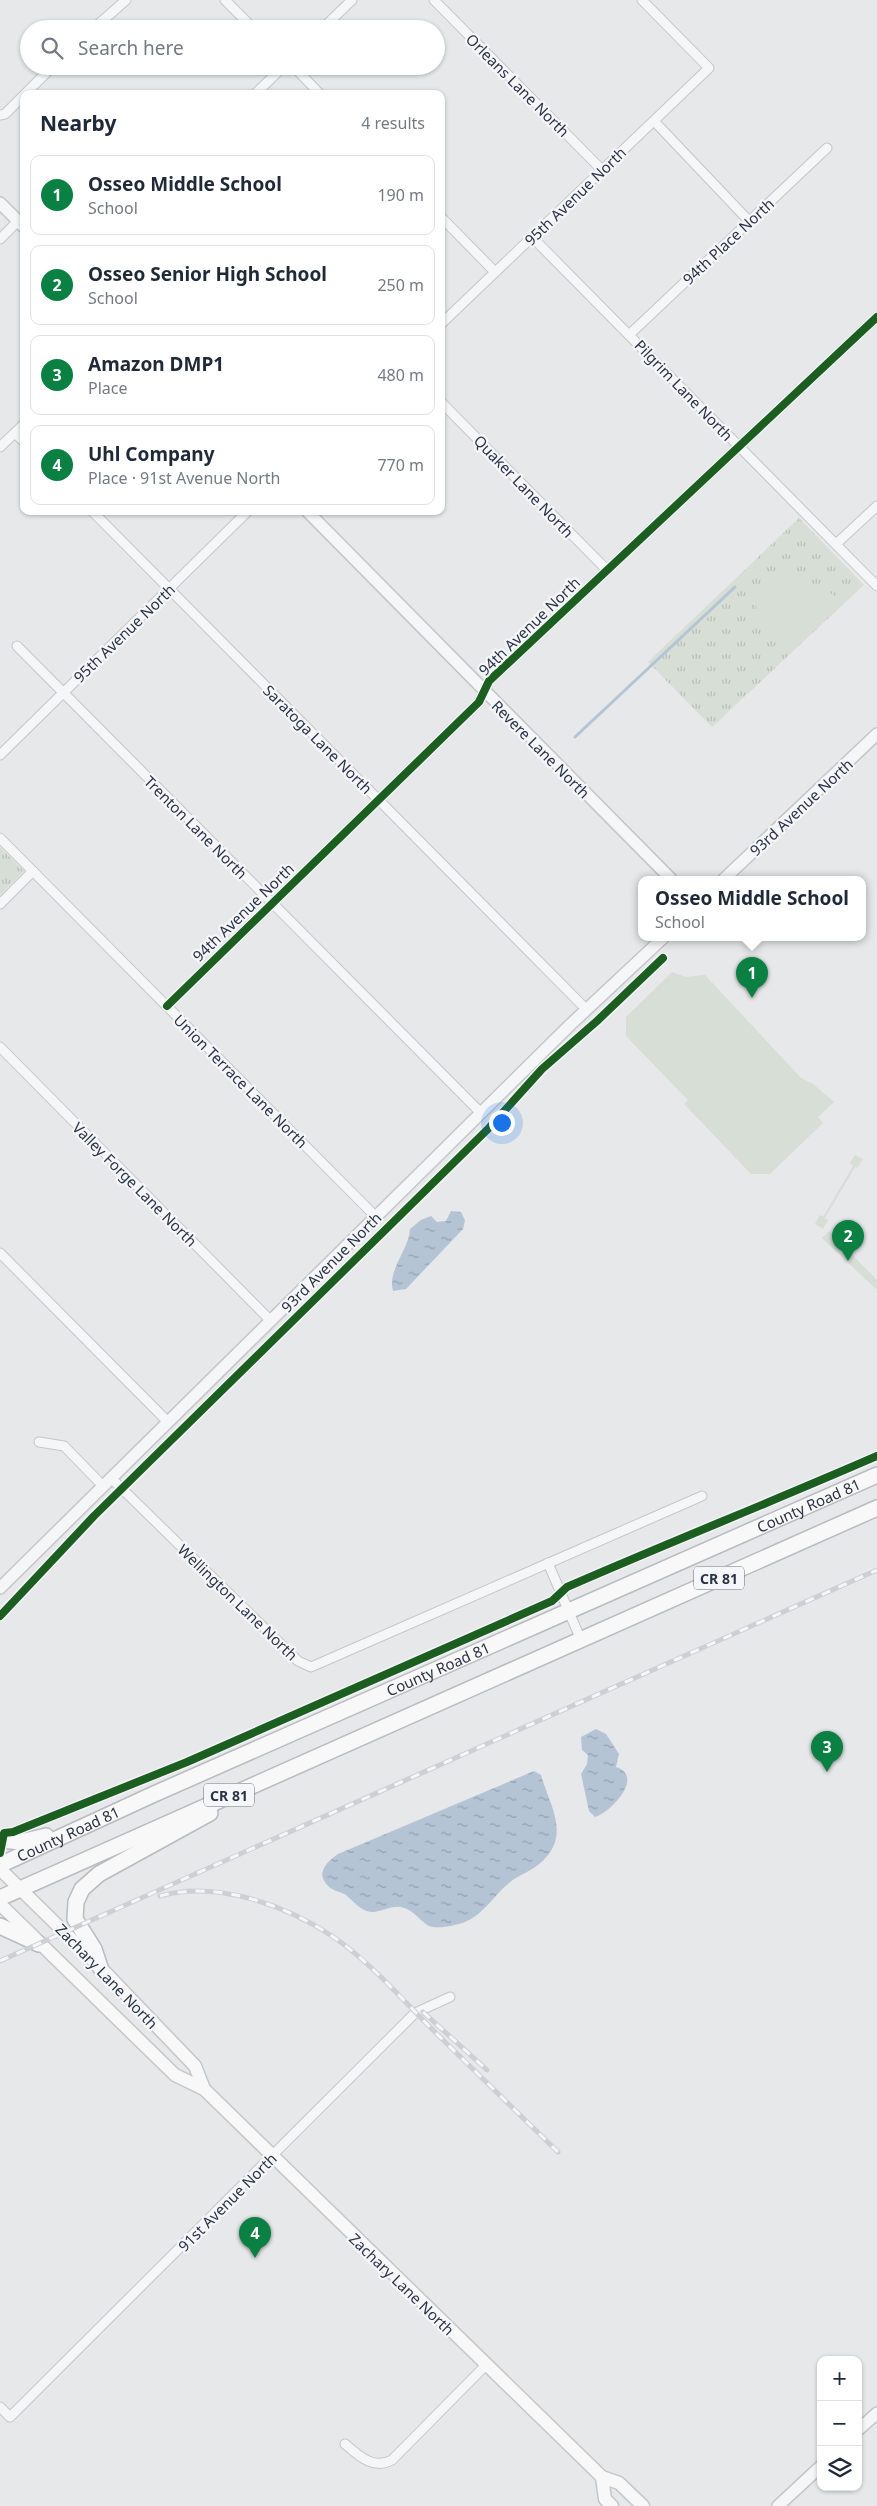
<!DOCTYPE html>
<html lang="en">
<head>
<meta charset="utf-8">
<style>
  body { margin:0; font-family:"Noto Sans",sans-serif; background:#f2f2f3; color:#1f2937 }
  .controls { position:absolute; right:15px; bottom:15px; display:grid; overflow:hidden; border-radius:10px; box-shadow:0 1px 4px #0004 }
  .controls button { width:45px; height:45px; display:grid; place-items:center; padding:0; border:0; border-bottom:1px solid #e0e1e3; background:#fff; color:#1f2937; font:25px sans-serif }
  .you { position:absolute; left:501px; top:1122px; width:18px; height:18px; margin:-12px; border:4px solid #fff; border-radius:50%; background:#1a73e8; box-shadow:0 0 0 8px #1a73e833 }
  .badge { display:grid; place-items:center; width:32px; height:32px; border-radius:50%; background:#0b8043; color:#fff; font-size:16px; font-weight:700 }
  .pin { position:absolute; translate:-50% -41px; filter:drop-shadow(0 1px 2px #0008) }
  .pin::after { content:''; position:absolute; top:26px; width:18px; height:15px; background:inherit; clip-path:polygon(0 0,100% 0,50% 100%) }
  .popup { position:absolute; left:638px; top:876px; width:228px; height:65px; box-sizing:border-box; display:grid; place-content:center; border-radius:10px; background:#fff; filter:drop-shadow(0 1px 4px #0005); font-size:16px; white-space:nowrap; color:#747a83 }
  .popup b { font-size:19px; color:#1f2937 }
  .popup::after { content:''; position:absolute; left:50%; top:100%; margin-left:-10px; border:10px solid transparent; border-top-color:#fff }
  .list { margin:0; padding:0; list-style:none }
  h2 { display:flex; justify-content:space-between; align-items:center; height:65px; margin:0; padding:0 20px; font-size:21px }
  h2 small { font-size:16px; font-weight:400; color:#747a83 }
  .list li { display:grid; grid-template-columns:32px 1fr auto; gap:15px; align-items:center; box-sizing:border-box; height:80px; margin:0 10px 10px; padding:0 10px; border:1px solid #e0e1e3; border-radius:10px }
  .list b { display:block; font-size:19px; white-space:nowrap }
  .list p { margin:0; font-size:16px; white-space:nowrap; color:#747a83 }
  .list em { font-size:16px; font-style:normal; color:#747a83 }
  .icon { flex:none; width:28px; height:28px; fill:none; stroke:currentColor; stroke-width:2; stroke-linecap:round; stroke-linejoin:round }
  .map { position:relative; flex:none; width:877px; height:2506px; overflow:hidden }
  .search { position:absolute; background:#fff; box-shadow:0 1px 4px #0004; left:20px; top:20px; width:425px; height:55px; display:flex; align-items:center; gap:12px; box-sizing:border-box; padding:0 18px; border-radius:28px; color:#747a83; font-size:19px }
  .panel { position:absolute; background:#fff; box-shadow:0 1px 4px #0004; left:20px; top:90px; width:425px; height:425px; border-radius:10px }
  .map>svg:first-child { display:block }
  .park { fill:url(#park-tufts) }
  .pitch { fill:#d6ded6 }
  .water { fill:url(#water-ripples) }
  .lines { fill:none; stroke-linecap:round; stroke-linejoin:round }
  .stream { stroke:#b4c4d5; stroke-width:3 }
  .minor-casing { stroke:#c4c6c8; stroke-width:11 }
  .tertiary-casing { stroke:#c4c6c8; stroke-width:14 }
  .secondary-casing { stroke:#c4c6c8; stroke-width:15 }
  .trunk-casing { stroke:#b8bbbf; stroke-width:18 }
  .minor { stroke:#f5f6f7; stroke-width:9 }
  .tertiary { stroke:#f5f6f7; stroke-width:11 }
  .secondary { stroke:#f8f8f8; stroke-width:12 }
  .trunk { stroke:#f8f8f8; stroke-width:15 }
  .rail-casing { stroke:#cecfd2; stroke-width:5 }
  .rail { stroke:#f4f6f9; stroke-width:3; stroke-dasharray:9; stroke-linecap:butt }
  .cycleway-casing { stroke:#f4f6f9; stroke-width:11 }
  .cycleway { stroke:#1b5e20; stroke-width:8 }
  .labels { text-anchor:middle; dominant-baseline:central; stroke-width:4.5; stroke-linejoin:round; paint-order:stroke }
  .shield { fill:#f4f6f9; stroke:#676e7b; stroke-width:1 }
  .shield-label { font-size:14px; font-weight:bold; fill:#2b3445 }
  .street-label { font-size:15px; fill:#2b3445; stroke:#f4f6f9 }
</style>
</head>
<body>
<div class="map">
<svg width="877" height="2506" viewBox="0 0 877 2506">
  <defs>
    <pattern id="park-tufts" width="24" height="20" patternUnits="userSpaceOnUse" patternTransform="scale(1.25)"><rect width="24" height="20" fill="#d6ded6"/><path d="M3 7l-1-3M5 7V3M7 7l1-3M15 17l-1-3M17 17v-4M19 17l1-3" fill="none" stroke="#b8bfb9"/></pattern>
    <pattern id="water-ripples" width="26" height="14" patternUnits="userSpaceOnUse" patternTransform="scale(1.25)"><rect width="26" height="14" fill="#b4c4d5"/><path d="M2 4q2-2 4 0t4 0M15 11q2-2 4 0t4 0" fill="none" stroke="#93a0af"/></pattern>
  </defs>
  <rect width="100%" height="100%" fill="#e6e8ea"/>
  <g class="park">
    <polygon points="799,518 864,585 712,727 648,662"/>
    <polygon points="0,847 24,871 0,895"/>
  </g>
  <g class="pitch">
    <path d="M777,576c30,5 41,7 66,26l-48,47 -9,-1 -28,-29 -5,-32z"/>
    <polygon points="672,972 686,977 705,975 801,1078 813,1084 834,1102 818,1117 823,1123 770,1174 751,1174 684,1104 688,1100 626,1036 626,1017"/>
    <polygon points="855,1155 863,1159 857,1168 855,1167 825,1218 828,1220 823,1229 815,1224 820,1215 823,1217 853,1166 850,1163"/>
    <polygon points="829,1231 877,1280 877,1290 822,1238"/>
  </g>
  <g class="water">
    <path d="M451,1211l10,1 4,8 -2,9 -57,60 -13,2c-6,-21 16,-41 17,-62l11,-9 10,-4 6,6 9,-1z"/>
    <path d="M596,1729l10,5 13,20 -3,13c29,9 -5,45 -21,50l-6,-6 -8,-37 6,-10 1,-9 -6,-5 -1,-13z"/>
    <path d="M534,1771l7,4c9,32 32,62 -3,90 -9,7 -21,11 -29,18 -17,14 -27,35 -50,41 -8,2 -22,5 -30,2 -10,-5 -14,-16 -28,-19 -10,-2 -20,5 -30,5 -10,-1 -18,-11 -25,-17 -4,-3 -9,-3 -14,-6 -18,-13 -8,-25 6,-35z"/>
  </g>
  <g class="lines">
    <polyline class="stream" points="575,737 735,587"/>
    <defs>
      <g id="minor">
        <polyline points="225,0 254,29"/>
        <polyline points="434,0 602,170"/>
        <polyline points="93,29 126,0"/>
        <polyline points="322,29 352,0"/>
        <polyline points="293,66 320,94"/>
        <polyline points="25,94 53,66"/>
        <polyline points="255,94 284,66"/>
        <polyline points="0,115 5,114 24,95"/>
        <polyline points="654,121 749,221"/>
        <polyline points="441,217 495,272"/>
        <polyline points="532,237 877,586"/>
        <polyline points="0,239 18,221"/>
        <polyline points="441,324 709,68 642,0"/>
        <polyline points="630,334 827,148"/>
        <polyline points="441,402 607,570"/>
        <polyline points="15,433 24,442"/>
        <polyline points="0,447 24,424"/>
        <polyline points="92,511 587,1010"/>
        <polyline points="836,544 877,506"/>
        <polyline points="17,646 481,1113"/>
        <polyline points="0,755 248,511"/>
        <polyline points="0,838 376,1217"/>
        <polyline points="0,904 33,871"/>
        <polyline points="167,1006 479,702 489,681 877,317"/>
        <polyline points="0,1047 271,1321"/>
        <polyline points="0,1253 168,1422"/>
        <polyline points="39,1442 64,1446 103,1486"/>
        <polyline points="111,1478 298,1661 311,1667 702,1496"/>
        <polyline points="548,1563 581,1640"/>
        <polyline points="0,2407 10,2417 415,2013 450,1997"/>
        <path d="M345,2444c14,12 28,26 47,16l94,-95"/>
      </g>
      <g id="tertiary">
        <polyline points="0,203 24,227"/>
        <polyline points="307,511 671,879"/>
        <polyline points="724,879 877,734"/>
        <polyline points="0,1588 570,1025 664,937"/>
        <polyline points="858,2430 877,2413"/>
        <polyline points="778,2506 821,2466"/>
      </g>
      <g id="secondary">
        <polyline points="0,1869 100,1967 195,2066 204,2089"/>
        <polyline points="0,1904 175,2075 204,2089 602,2477 619,2483 643,2506"/>
        <polyline points="602,2477 605,2499 612,2506"/>
      </g>
      <g id="trunk">
        <polyline points="0,1840 21,1842 46,1836"/>
        <path id="s1" d="M0,1865l152,-70 725,-320"/>
        <polyline points="0,1898 877,1508"/>
        <polyline points="0,1926 39,1944"/>
        <polyline points="100,1967 94,1949 75,1919 76,1902 82,1889 99,1874 210,1813"/>
      </g>
    </defs>
    <use href="#minor" class="minor-casing"/>
    <use href="#tertiary" class="tertiary-casing"/>
    <use href="#secondary" class="secondary-casing"/>
    <use href="#trunk" class="trunk-casing"/>
    <use href="#minor" class="minor"/>
    <use href="#tertiary" class="tertiary"/>
    <use href="#secondary" class="secondary"/>
    <use href="#trunk" class="trunk"/>
    <defs>
      <g id="rail">
        <path d="M160,1896c56,-16 125,9 172,40 40,27 72,66 106,99 40,39 80,78 120,117"/>
        <polyline points="0,1961 877,1570"/>
        <polyline points="423,2012 487,2070"/>
      </g>
    </defs>
    <use href="#rail" class="rail-casing"/>
    <use href="#rail" class="rail"/>
    <defs>
      <g id="cycleway">
        <polyline points="167,1006 479,702 489,681 877,317"/>
        <polyline points="0,1616 94,1516 489,1128 542,1069 597,1021 663,958"/>
        <path d="M0,1853l4,-20 9,-1 174,-70 365,-161 15,-14c103,-45 207,-86 310,-131"/>
      </g>
    </defs>
    <use href="#cycleway" class="cycleway-casing"/>
    <use href="#cycleway" class="cycleway"/>
  </g>
  <g class="labels">
    <g class="shield">
      <rect x="694" y="1566.5" width="50" height="23" rx="4"/>
      <rect x="204" y="1783.5" width="50" height="23" rx="4"/>
    </g>
    <g class="shield-label">
      <text x="719" y="1578">CR 81</text>
      <text x="229" y="1795">CR 81</text>
    </g>
    <g class="street-label">
      <text transform="translate(518 85) rotate(45)">Orleans Lane North</text>
      <text transform="translate(575 196) rotate(-44)">95th Avenue North</text>
      <text transform="translate(728 241) rotate(-43)">94th Place North</text>
      <text transform="translate(684 390) rotate(46)">Pilgrim Lane North</text>
      <text transform="translate(524 486) rotate(46)">Quaker Lane North</text>
      <text transform="translate(529 626) rotate(-44)">94th Avenue North</text>
      <text transform="translate(124 633) rotate(-44)">95th Avenue North</text>
      <text transform="translate(318 739) rotate(45)">Saratoga Lane North</text>
      <text transform="translate(541 749) rotate(45)">Revere Lane North</text>
      <text transform="translate(801 807) rotate(-43)">93rd Avenue North</text>
      <text transform="translate(196 827) rotate(45)">Trenton Lane North</text>
      <text transform="translate(243 912) rotate(-44)">94th Avenue North</text>
      <text transform="translate(241 1081) rotate(45)">Union Terrace Lane North</text>
      <text transform="translate(135 1184) rotate(45)">Valley Forge Lane North</text>
      <text transform="translate(331 1262) rotate(-45)">93rd Avenue North</text>
      <text stroke="none"><textPath href="#s1" startOffset="885">County Road 81</textPath></text>
      <text transform="translate(238 1602) rotate(44)">Wellington Lane North</text>
      <text stroke="none"><textPath href="#s1" startOffset="480">County Road 81</textPath></text>
      <text stroke="none"><textPath href="#s1" startOffset="75">County Road 81</textPath></text>
      <text transform="translate(107 1976) rotate(46)">Zachary Lane North</text>
      <text transform="translate(227 2202) rotate(-45)">91st Avenue North</text>
      <text transform="translate(402 2284) rotate(44)">Zachary Lane North</text>
    </g>
  </g>
</svg>
<div class="controls">
<button>+</button>
<button>−</button>
<button><svg class="icon" aria-label="layers" viewBox="0 0 24 24"><path d="M12 4l9 5-9 5-9-5zM3 14l9 5 9-5"/></svg></button>
</div>
<div class="you"></div>
<div class="pin badge" style="left:752px;top:998px">1</div>
<div class="popup"><b>Osseo Middle School</b>School</div>
<div class="pin badge" style="left:848px;top:1261px">2</div>
<div class="pin badge" style="left:827px;top:1772px">3</div>
<div class="pin badge" style="left:255px;top:2258px">4</div>
<div class="search"><svg class="icon" aria-label="search" viewBox="0 0 24 24"><circle cx="10" cy="10" r="6"/><path d="M15 15l6 6"/></svg>Search here</div>
<section class="panel">
<h2>Nearby<small>4 results</small></h2>
<ul class="list">
<li><span class="badge">1</span><div><b>Osseo Middle School</b><p>School</p></div><em>190 m</em></li>
<li><span class="badge">2</span><div><b>Osseo Senior High School</b><p>School</p></div><em>250 m</em></li>
<li><span class="badge">3</span><div><b>Amazon DMP1</b><p>Place</p></div><em>480 m</em></li>
<li><span class="badge">4</span><div><b>Uhl Company</b><p>Place · 91st Avenue North</p></div><em>770 m</em></li>
</ul>
</section>
</div>
</body>
</html>
